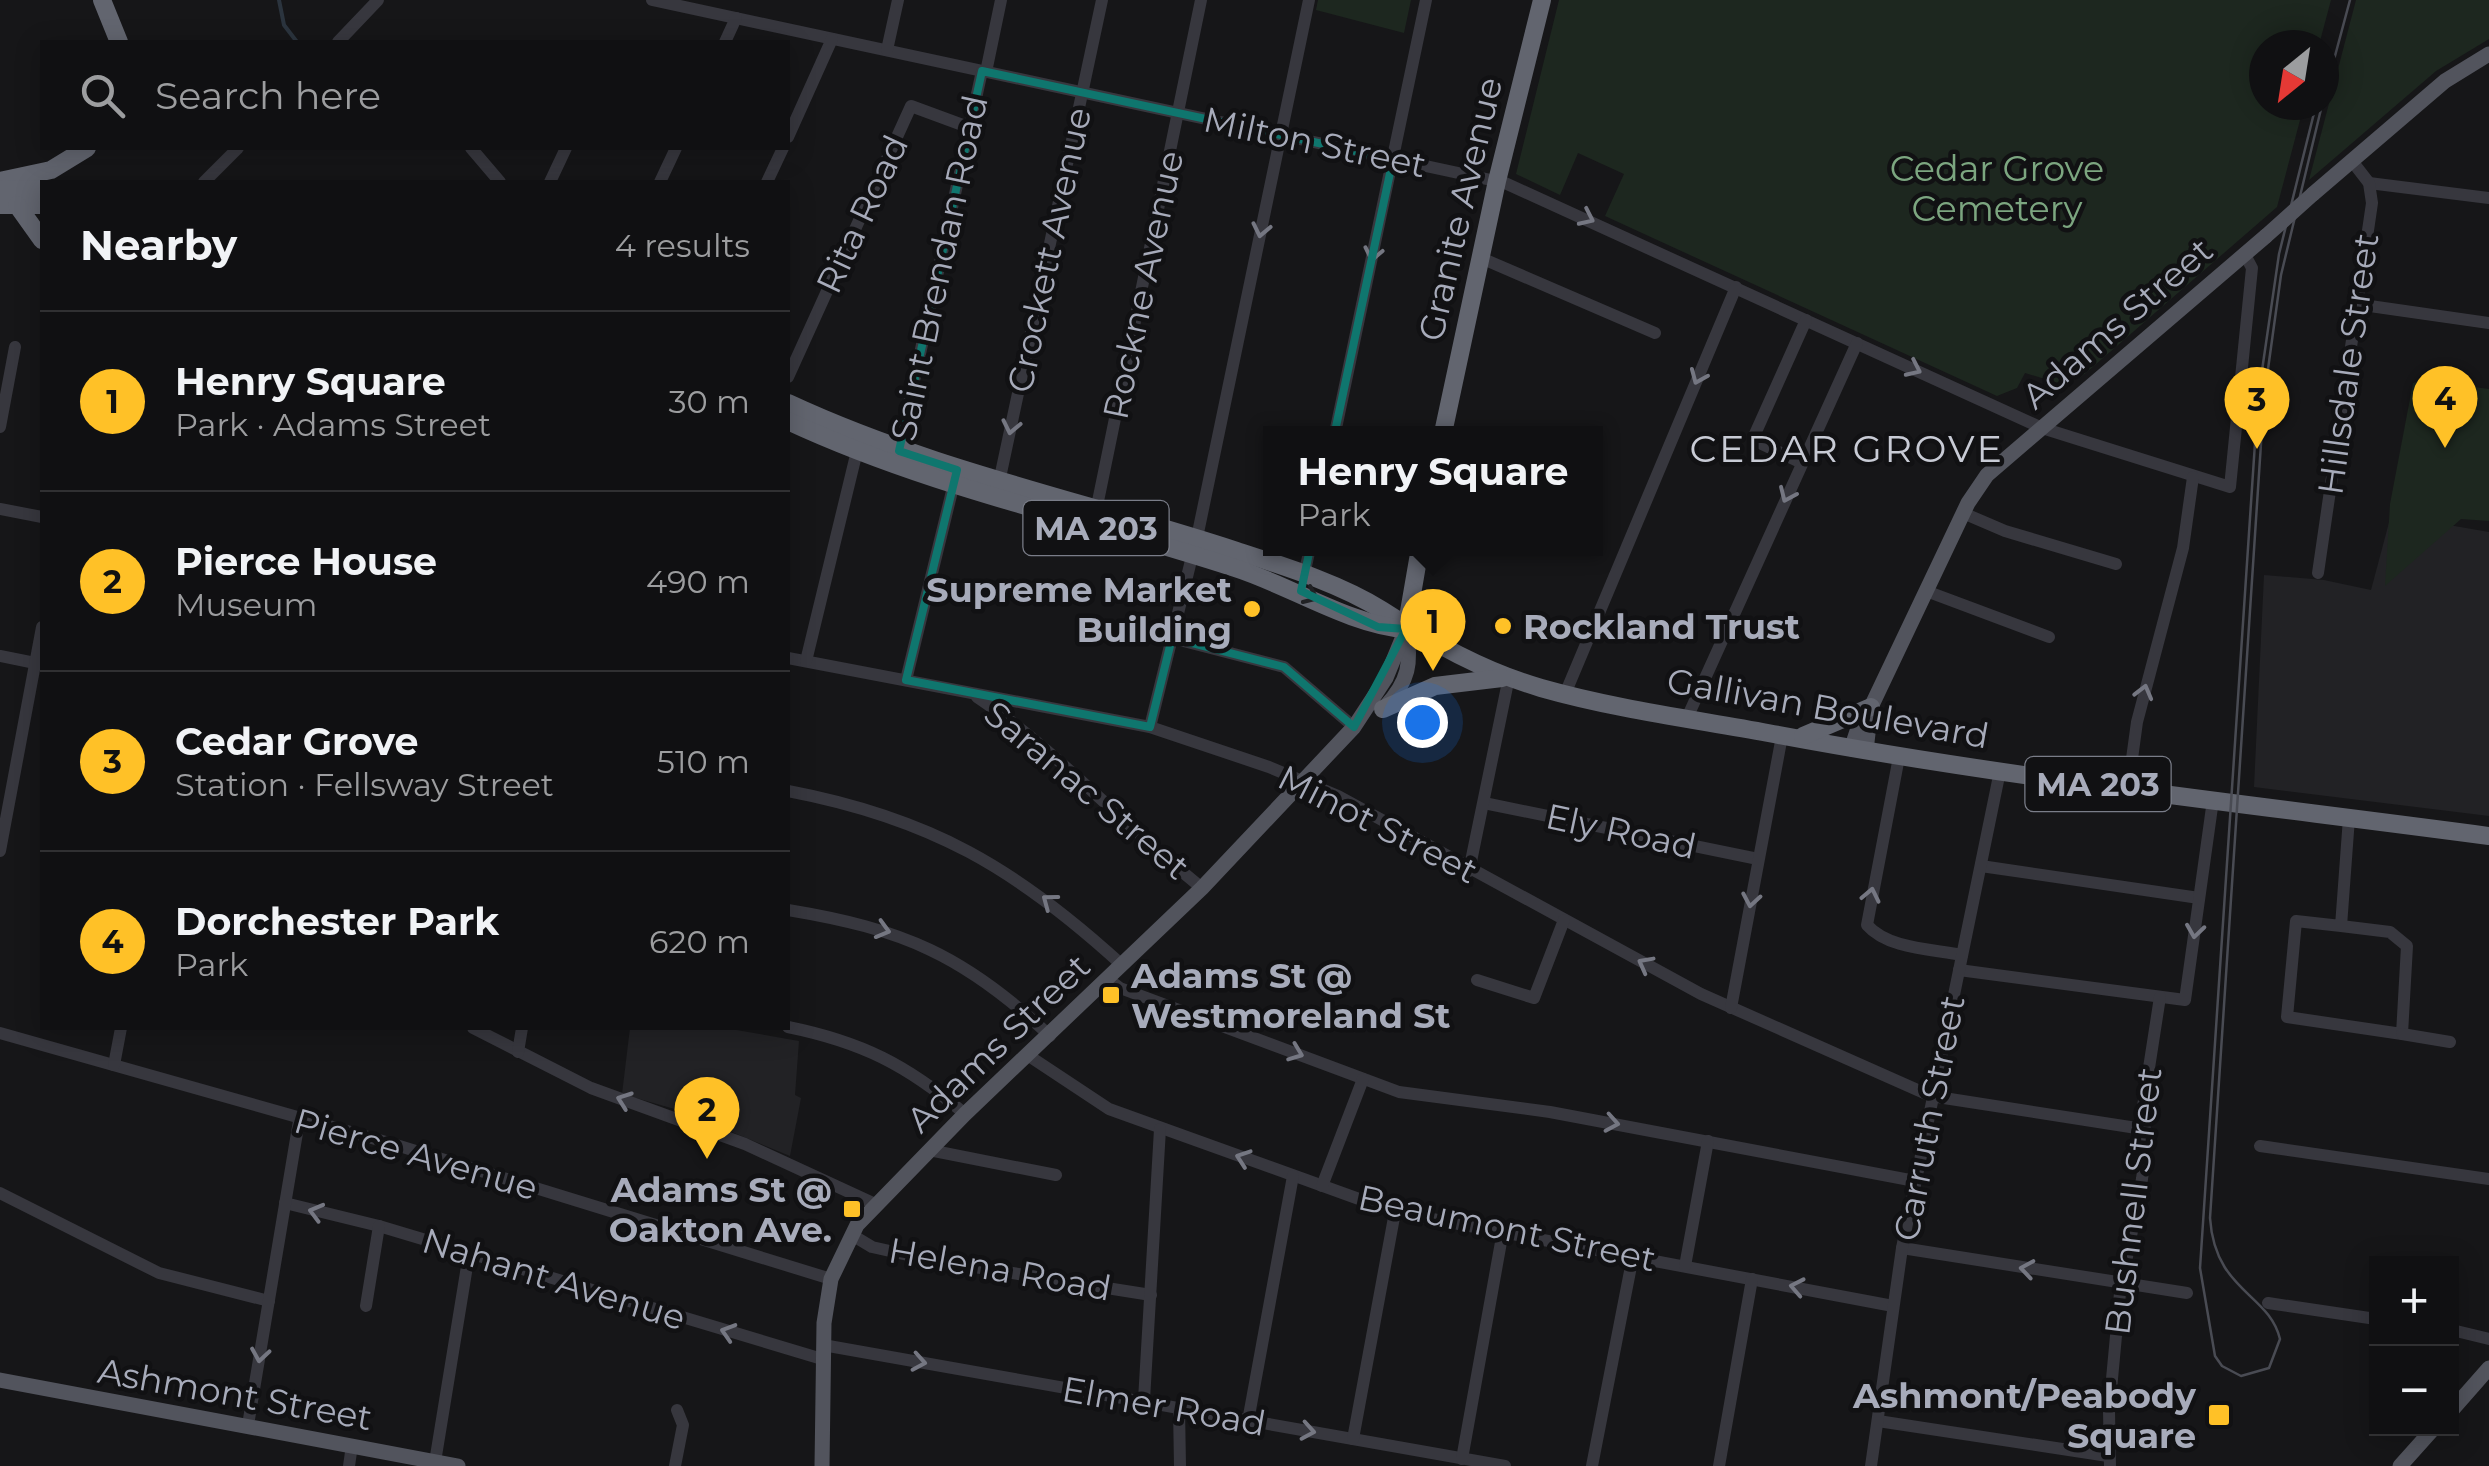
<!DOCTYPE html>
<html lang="en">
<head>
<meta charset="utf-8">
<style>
  body { margin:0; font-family:Montserrat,sans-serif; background:#19191b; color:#f1f3f6 }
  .controls { position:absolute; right:30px; bottom:30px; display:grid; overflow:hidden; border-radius:0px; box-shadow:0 5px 25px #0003 }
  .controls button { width:90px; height:90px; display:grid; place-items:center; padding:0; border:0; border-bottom:2px solid #303032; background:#101012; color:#f1f3f6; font:50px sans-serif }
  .compass { position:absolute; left:2249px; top:30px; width:90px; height:90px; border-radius:50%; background:#101012; box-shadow:0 5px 25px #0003; rotate:210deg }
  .you { position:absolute; left:1422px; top:722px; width:35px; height:35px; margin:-25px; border:8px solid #fff; border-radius:50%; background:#1a73e8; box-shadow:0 0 0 15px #1a73e833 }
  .badge { display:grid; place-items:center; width:65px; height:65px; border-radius:50%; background:#ffc127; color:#111; font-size:32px; font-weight:700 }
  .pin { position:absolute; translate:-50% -82px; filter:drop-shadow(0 2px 5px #0008) }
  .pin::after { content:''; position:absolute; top:52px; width:35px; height:30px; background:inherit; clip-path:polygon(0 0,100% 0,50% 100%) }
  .popup { position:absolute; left:1263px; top:426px; width:340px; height:130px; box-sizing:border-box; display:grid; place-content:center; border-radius:0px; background:#101012; filter:drop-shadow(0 2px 8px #0005); font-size:32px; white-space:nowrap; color:#9c9d9f }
  .popup b { font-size:38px; color:#f1f3f6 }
  .popup::after { content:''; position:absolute; left:50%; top:100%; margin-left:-20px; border:20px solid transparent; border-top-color:#101012 }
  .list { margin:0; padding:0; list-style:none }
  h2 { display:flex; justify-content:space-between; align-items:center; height:130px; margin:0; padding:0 40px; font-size:42px }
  h2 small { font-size:32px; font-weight:400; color:#9c9d9f }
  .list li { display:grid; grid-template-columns:65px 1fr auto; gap:30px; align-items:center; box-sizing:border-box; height:180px; padding:0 40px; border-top:2px solid #303032 }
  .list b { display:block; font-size:38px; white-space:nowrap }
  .list p { margin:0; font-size:32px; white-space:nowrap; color:#9c9d9f }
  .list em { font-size:32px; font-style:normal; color:#9c9d9f }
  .icon { flex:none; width:55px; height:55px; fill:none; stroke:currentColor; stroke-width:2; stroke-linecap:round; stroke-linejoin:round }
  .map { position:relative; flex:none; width:2489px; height:1466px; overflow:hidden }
  .search { position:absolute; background:#101012; box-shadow:0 5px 25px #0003; left:40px; top:40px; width:750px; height:110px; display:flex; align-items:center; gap:25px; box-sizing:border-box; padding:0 35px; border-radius:0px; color:#9c9d9f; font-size:38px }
  .panel { position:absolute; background:#101012; box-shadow:0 5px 25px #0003; left:40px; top:180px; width:750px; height:850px; border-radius:0px }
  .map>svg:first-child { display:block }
  .built { fill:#222225 }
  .green { fill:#1d271f }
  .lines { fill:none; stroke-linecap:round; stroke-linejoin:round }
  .stream { stroke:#2b343e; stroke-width:4 }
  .minor { stroke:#37373e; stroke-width:12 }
  .major { stroke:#52545d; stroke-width:15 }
  .highway { stroke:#62656f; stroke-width:18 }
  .tram { stroke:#494b53; stroke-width:2.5 }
  .major-bridge { stroke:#52545d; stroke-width:15 }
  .oneway { stroke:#757782 }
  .oneway2 { stroke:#212225 }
  .marked { fill:none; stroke:#0f766e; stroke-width:8; stroke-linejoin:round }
  .poi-dot { fill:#ffc127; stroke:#111113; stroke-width:4 }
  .labels { text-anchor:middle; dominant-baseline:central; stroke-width:9; stroke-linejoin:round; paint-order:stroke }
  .shield { fill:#111113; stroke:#7a7d88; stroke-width:2.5 }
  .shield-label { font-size:32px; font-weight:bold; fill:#a7abba }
  .street-label { font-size:35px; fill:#a7abba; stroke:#111113 }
  .park-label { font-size:35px; fill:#7ca680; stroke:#111113 }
  .poi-label { font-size:35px; font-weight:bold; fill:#a7abba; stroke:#111113; text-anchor:end }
  .neighbourhood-label { font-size:38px; letter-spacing:2.5px; fill:#c8cbd5; stroke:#111113 }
</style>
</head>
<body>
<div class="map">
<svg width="2489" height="1466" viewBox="0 0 2489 1466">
  <rect width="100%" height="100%" fill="#161618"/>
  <g class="built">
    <polygon points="2391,515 2489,532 2489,816 2254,787 2264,575 2324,580 2371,590"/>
    <polygon points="630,1028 725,1028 799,1041 795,1095 801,1098 790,1156 678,1110 622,1094"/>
  </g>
  <g class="green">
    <polygon points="1318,0 1411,0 1404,33 1316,10"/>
    <polygon points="1559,0 2331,0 2319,45 2264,45 2264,105 2304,105 2277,207 2080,378 2058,383 2025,373 2017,388 1997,396 1605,216 1624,174 1578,153 1560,195 1516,174"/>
    <polygon points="2356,0 2489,0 2489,39 2436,71 2309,180"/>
    <polygon points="2422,380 2489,389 2489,521 2461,519 2385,586 2390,504 2413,383"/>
  </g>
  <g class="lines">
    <polyline class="stream" points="279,0 284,25 297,42"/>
    <g class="minor">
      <polyline points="652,0 1505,183 2042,428 2230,487 2252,268 2244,253"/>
      <polyline points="338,42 378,0"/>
      <polyline points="725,42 736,18"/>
      <polyline points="887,50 898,0"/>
      <polyline points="986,72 1001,0"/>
      <polyline points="788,137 832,39"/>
      <polyline points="471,148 500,182"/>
      <polyline points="204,182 238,148"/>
      <polyline points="550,182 566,148"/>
      <polyline points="660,182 676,148"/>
      <polyline points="767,182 783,148"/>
      <polyline points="2369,183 2489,198"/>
      <polyline points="1481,258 1655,333"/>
      <polyline points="2356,304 2489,323"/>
      <polyline points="788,377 911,106 968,127"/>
      <polyline points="0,427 15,347"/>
      <polyline points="1335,433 1426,0"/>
      <polyline points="898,454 982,71"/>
      <polyline points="1802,463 1762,444 1755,434 1806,320"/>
      <polyline points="998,487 1102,0"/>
      <polyline points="0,509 42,517"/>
      <polyline points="1096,511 1201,0"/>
      <polyline points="1963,513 2005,531 2116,564"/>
      <polyline points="2318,573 2372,203 2369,183 2352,161"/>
      <polyline points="1304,575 1310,548"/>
      <polyline points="1926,591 2049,637"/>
      <polyline points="1172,638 1284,667 1354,727"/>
      <polyline points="0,656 40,664"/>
      <polyline points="788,658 1150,727 1269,767 1338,796 1701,994 1931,1096 2143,1129"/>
      <polyline points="806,661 857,451"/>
      <polyline points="906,680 953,487"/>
      <polyline points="1565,694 1736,287"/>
      <path d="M977,697c82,55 148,130 225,191"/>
      <polyline points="1687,718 1857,343"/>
      <polyline points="1150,727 1199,528 1309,0"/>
      <path d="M1899,757l-32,168c21,24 65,24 95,30"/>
      <polyline points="2128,788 2137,722 2183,548 2193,477"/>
      <path d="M788,791c142,27 228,77 334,174"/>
      <polyline points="1484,803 1758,859"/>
      <polyline points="0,851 42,627"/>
      <polyline points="1981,866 2199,898"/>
      <polyline points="1469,871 1509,677"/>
      <path d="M788,910c115,19 176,45 262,126"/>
      <polyline points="2341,926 2390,932 2407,946 2402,1034 2287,1017 2296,921 2341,926 2349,818"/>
      <polyline points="1959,970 2185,1000 2213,800"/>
      <polyline points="1108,979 1120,988 1399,1092 1550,1112 1915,1181"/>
      <polyline points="1477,980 1534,998 1564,920"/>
      <polyline points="1731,1008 1782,736"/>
      <path d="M788,1027c74,15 119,38 177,87"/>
      <polyline points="473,1028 591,1088 745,1144 875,1204"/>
      <polyline points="0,1033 393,1144 831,1279"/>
      <polyline points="2402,1034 2450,1042"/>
      <polyline points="518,1052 522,1028"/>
      <polyline points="1029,1056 1109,1109 1395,1212 1893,1306"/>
      <polyline points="114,1065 121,1028"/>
      <polyline points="2260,1146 2489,1179"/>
      <polyline points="929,1150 1056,1175"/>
      <polyline points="1322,1186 1363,1079"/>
      <polyline points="0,1193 159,1273 269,1301"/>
      <polyline points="285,1203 379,1226 822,1359"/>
      <polyline points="852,1235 872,1247 930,1260 1151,1295"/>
      <polyline points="1902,1248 2187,1293"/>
      <polyline points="1685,1266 1708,1141"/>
      <polyline points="2268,1303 2376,1319"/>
      <polyline points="366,1306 379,1226"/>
      <polyline points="2452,1330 2489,1339"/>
      <polyline points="823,1345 1505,1466"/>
      <polyline points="1144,1400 1160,1129"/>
      <polyline points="1179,1408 1180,1466"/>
      <polyline points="1248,1421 1293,1176"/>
      <polyline points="1878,1421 2108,1456"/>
      <polyline points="248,1425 299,1121"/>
      <polyline points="1353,1439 1395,1212"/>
      <polyline points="1462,1459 1503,1231"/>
      <polyline points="435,1462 469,1254"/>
      <polyline points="349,1466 352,1445"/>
      <polyline points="675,1466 683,1425 677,1410"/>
      <polyline points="1592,1466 1633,1256"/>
      <polyline points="1719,1466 1752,1279"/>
      <polyline points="1871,1466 1902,1248 2000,771"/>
      <polyline points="2110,1466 2109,1411 2120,1293 2142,1179 2147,1140 2142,1113 2160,997"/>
    </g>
    <g class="major">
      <polyline points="2313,194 2445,81 2489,54"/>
      <path d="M1385,707c24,-26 27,-44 21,-78"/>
      <polyline points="1851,749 1861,719 1871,707 1968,503 1987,475 2266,236"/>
      <polyline points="1866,751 1871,707"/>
      <polyline points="0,1380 458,1466"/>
      <polyline points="2452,1410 2489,1368"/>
      <polyline points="822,1466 824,1323 831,1279 857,1225 965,1114 1202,888 1354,727 1386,678 1406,629"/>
      <polyline points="2400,1466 2434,1428"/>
    </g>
    <g class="highway">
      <polyline points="102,0 119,42"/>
      <polyline points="0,181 51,170 87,148"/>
      <polyline points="3,189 42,190"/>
      <polyline points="0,205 42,205"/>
      <polyline points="17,205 42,240"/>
      <path d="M788,403c144,67 296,98 446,147 49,16 105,33 148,60 51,33 101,61 159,78 74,21 151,31 227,45 238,45 480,71 721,103"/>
      <path d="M788,421c144,67 297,98 447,147 54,17 115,57 170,61"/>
      <polyline points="1443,433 1497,181 1542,0"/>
      <polyline points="1406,629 1420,548"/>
      <polyline points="1383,709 1435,686 1502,678"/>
      <polyline points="1803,736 1871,707"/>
    </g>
    <g class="tram">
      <polyline points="2324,97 2350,0"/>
      <path d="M2316,105l-37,149 -21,144 -58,870 15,88 7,10 19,10 28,-8 11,-29c-11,-46 -65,-47 -70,-121l54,-820 17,-123 41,-170"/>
    </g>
    <polyline class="major-bridge" points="2266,236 2313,194"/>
  </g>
  <defs><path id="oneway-chevron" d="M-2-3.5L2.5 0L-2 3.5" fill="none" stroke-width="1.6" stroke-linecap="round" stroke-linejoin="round" transform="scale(2.5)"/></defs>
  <g class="oneway">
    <use href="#oneway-chevron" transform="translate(1587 218) rotate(25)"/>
    <use href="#oneway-chevron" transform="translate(1261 230) rotate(102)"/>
    <use href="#oneway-chevron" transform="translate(1373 254) rotate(102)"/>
    <use href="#oneway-chevron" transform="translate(1914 369) rotate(25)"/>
    <use href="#oneway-chevron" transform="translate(1698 377) rotate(113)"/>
    <use href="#oneway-chevron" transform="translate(1011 427) rotate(102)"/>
    <use href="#oneway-chevron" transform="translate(1787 495) rotate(114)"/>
    <use href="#oneway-chevron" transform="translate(2144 692) rotate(-75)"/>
    <use href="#oneway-chevron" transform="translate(1871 895) rotate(-78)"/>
    <use href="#oneway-chevron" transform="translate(1751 900) rotate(100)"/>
    <use href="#oneway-chevron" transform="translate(1049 901) rotate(-143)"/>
    <use href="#oneway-chevron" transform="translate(883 930) rotate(16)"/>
    <use href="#oneway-chevron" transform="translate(2195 931) rotate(98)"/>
    <use href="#oneway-chevron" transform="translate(1645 964) rotate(-152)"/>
    <use href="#oneway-chevron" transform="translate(1296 1053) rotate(21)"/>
    <use href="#oneway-chevron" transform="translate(624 1100) rotate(-160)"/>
    <use href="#oneway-chevron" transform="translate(1612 1123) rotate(10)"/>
    <use href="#oneway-chevron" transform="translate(1243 1158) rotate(-161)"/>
    <use href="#oneway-chevron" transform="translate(316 1212) rotate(-165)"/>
    <use href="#oneway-chevron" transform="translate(2027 1269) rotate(-171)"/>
    <use href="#oneway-chevron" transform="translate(1797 1287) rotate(-169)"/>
    <use href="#oneway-chevron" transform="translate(728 1332) rotate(-163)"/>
    <use href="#oneway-chevron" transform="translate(260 1355) rotate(99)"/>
    <use href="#oneway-chevron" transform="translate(919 1362) rotate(10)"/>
    <use href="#oneway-chevron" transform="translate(1308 1431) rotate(10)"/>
  </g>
  <use class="oneway2" href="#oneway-chevron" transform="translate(1311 596) rotate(24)"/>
  <path class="marked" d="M982,71l411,88 -92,432 77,36 28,2 -52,98 -70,-60 -112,-29 -22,89 -244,-47 51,-210 -58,-19z"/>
  <g class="poi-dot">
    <circle cx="1252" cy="609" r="10"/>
    <circle cx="1503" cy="626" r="10"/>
    <rect x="1101" y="985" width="20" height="20" rx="5"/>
    <rect x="842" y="1199" width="20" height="20" rx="5"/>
    <rect x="2207" y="1403" width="24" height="24" rx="5"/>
  </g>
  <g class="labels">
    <g class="shield">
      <rect x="1023.5" y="501" width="145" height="54" rx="8"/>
      <rect x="2025.5" y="757" width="145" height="54" rx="8"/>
    </g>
    <g class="shield-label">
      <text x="1096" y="528">MA 203</text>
      <text x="2098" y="784">MA 203</text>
    </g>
    <g class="street-label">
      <text transform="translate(1315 142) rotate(12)">Milton Street</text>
      <text transform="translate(1460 209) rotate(-77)">Granite Avenue</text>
      <text transform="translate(862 214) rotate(-65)">Rita Road</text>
      <text transform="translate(1049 250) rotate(-78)">Crockett Avenue</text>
      <text transform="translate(939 268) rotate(-78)">Saint Brendan Road</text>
      <text transform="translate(1143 285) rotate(-78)">Rockne Avenue</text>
      <text transform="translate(2117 323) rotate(-41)">Adams Street</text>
      <text transform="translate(2348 364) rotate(-82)">Hillsdale Street</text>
      <text transform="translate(1828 708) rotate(10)">Gallivan Boulevard</text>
      <text transform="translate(1087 790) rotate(40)">Saranac Street</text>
      <text transform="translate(1378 824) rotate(27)">Minot Street</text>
      <text transform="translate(1621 831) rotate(12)">Ely Road</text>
      <text transform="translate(998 1043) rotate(-44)">Adams Street</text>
      <text transform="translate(1929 1118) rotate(-79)">Carruth Street</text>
      <text transform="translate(416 1154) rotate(16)">Pierce Avenue</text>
      <text transform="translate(2133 1201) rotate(-83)">Bushnell Street</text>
      <text transform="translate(1507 1228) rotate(12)">Beaumont Street</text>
      <text transform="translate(1000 1269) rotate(10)">Helena Road</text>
      <text transform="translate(554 1279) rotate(17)">Nahant Avenue</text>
      <text transform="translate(235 1394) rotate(10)">Ashmont Street</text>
      <text transform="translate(1164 1406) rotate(10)">Elmer Road</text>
    </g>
    <g class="park-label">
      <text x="1997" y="168">Cedar Grove<tspan x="1997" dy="40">Cemetery</tspan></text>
    </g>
    <g class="poi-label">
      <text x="1232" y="589">Supreme Market<tspan x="1232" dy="40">Building</tspan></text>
      <text x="1523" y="626" text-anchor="start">Rockland Trust</text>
      <text x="1131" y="975" text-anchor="start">Adams St @<tspan x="1131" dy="40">Westmoreland St</tspan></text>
      <text x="832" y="1189">Adams St @<tspan x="832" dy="40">Oakton Ave.</tspan></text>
      <text x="2196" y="1395">Ashmont/Peabody<tspan x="2196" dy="40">Square</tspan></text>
    </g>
    <g class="neighbourhood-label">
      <text x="1847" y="448">CEDAR GROVE</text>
    </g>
  </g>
</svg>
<div class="controls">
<button>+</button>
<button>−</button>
</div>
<svg class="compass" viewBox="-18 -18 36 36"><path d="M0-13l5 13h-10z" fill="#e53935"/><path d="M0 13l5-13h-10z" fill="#9c9d9f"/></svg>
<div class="you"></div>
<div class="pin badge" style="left:1433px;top:671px">1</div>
<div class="popup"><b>Henry Square</b>Park</div>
<div class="pin badge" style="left:707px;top:1159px">2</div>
<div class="pin badge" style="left:2257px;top:449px">3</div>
<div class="pin badge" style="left:2445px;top:448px">4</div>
<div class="search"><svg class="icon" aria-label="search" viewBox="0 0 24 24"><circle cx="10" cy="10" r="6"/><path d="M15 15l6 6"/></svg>Search here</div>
<section class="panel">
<h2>Nearby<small>4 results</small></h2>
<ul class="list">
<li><span class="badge">1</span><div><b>Henry Square</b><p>Park · Adams Street</p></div><em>30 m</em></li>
<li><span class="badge">2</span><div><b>Pierce House</b><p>Museum</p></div><em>490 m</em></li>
<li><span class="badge">3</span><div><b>Cedar Grove</b><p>Station · Fellsway Street</p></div><em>510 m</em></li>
<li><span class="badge">4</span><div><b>Dorchester Park</b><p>Park</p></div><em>620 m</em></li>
</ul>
</section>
</div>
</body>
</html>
